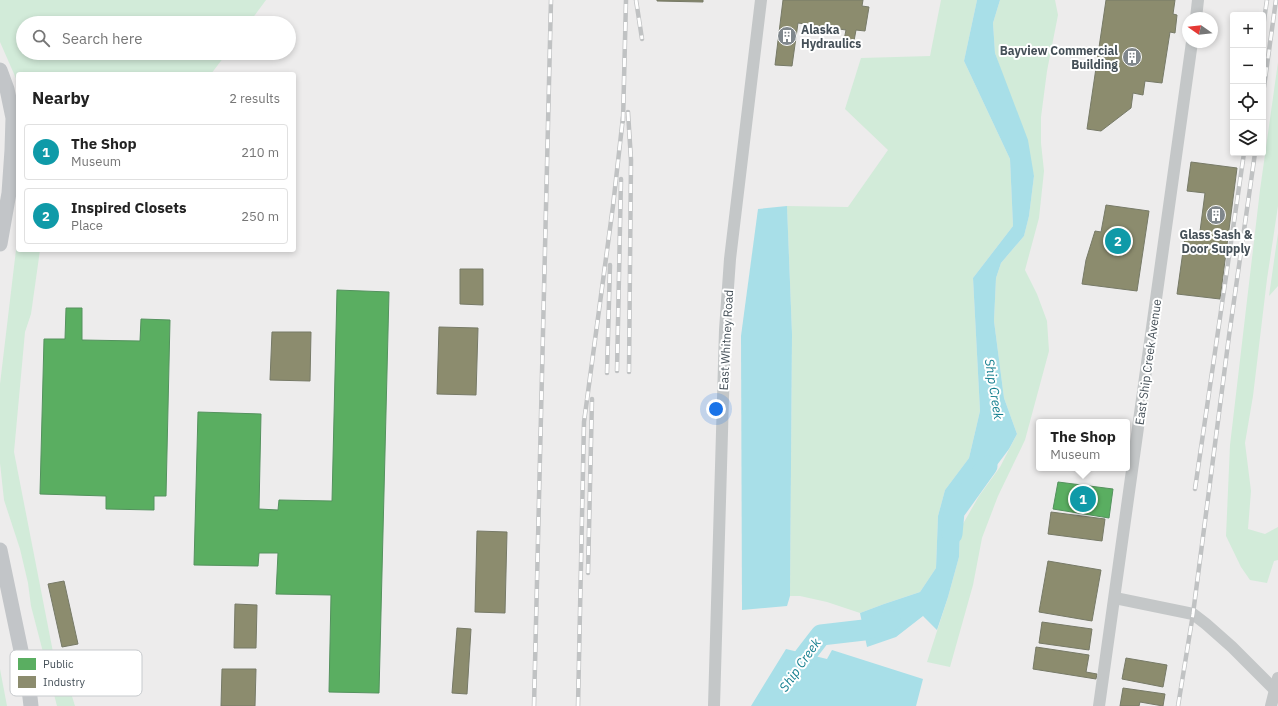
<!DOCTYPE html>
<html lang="en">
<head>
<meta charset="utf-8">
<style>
  body { margin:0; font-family:"IBM Plex Sans",sans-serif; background:#f6f6f6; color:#222 }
  .controls { position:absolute; right:12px; top:12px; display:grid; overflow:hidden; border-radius:4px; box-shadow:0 2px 6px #0003 }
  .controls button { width:36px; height:36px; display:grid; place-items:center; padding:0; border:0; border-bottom:1px solid #e0e0e0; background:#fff; color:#222; font:20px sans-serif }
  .compass { position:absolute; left:1182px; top:12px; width:36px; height:36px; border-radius:50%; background:#fff; box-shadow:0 2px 6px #0003; rotate:284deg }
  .you { position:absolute; left:716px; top:409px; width:14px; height:14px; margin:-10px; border:3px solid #fff; border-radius:50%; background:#1a73e8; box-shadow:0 0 0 6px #1a73e833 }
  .badge { display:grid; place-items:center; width:26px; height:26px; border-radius:50%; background:#80878c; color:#fff; font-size:13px; font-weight:700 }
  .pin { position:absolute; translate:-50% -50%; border:2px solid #fff; box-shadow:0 1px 4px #0006 }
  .popup { position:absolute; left:1036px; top:419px; width:94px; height:52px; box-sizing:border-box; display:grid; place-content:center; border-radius:4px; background:#fff; filter:drop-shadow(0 1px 3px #0005); font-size:13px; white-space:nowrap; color:#767676 }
  .popup b { font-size:15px; color:#222 }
  .popup::after { content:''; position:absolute; left:50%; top:100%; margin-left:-8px; border:8px solid transparent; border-top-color:#fff }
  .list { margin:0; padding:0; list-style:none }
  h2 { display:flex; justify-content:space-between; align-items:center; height:52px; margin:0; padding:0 16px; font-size:17px }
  h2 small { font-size:13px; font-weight:400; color:#767676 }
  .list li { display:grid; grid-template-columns:26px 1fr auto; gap:12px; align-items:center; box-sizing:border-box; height:56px; margin:0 8px 8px; padding:0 8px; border:1px solid #e0e0e0; border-radius:4px }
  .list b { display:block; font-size:15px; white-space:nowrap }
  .list p { margin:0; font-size:13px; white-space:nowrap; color:#767676 }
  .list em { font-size:13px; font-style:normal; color:#767676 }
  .icon { flex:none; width:22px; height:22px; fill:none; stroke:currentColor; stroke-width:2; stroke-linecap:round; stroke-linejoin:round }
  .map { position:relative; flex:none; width:1278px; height:706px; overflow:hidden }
  .search { position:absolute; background:#fff; box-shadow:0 2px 6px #0003; left:16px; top:16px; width:280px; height:44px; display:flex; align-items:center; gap:10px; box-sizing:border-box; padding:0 14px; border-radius:22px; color:#767676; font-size:15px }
  .panel { position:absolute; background:#fff; box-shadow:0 2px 6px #0003; left:16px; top:72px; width:280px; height:180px; border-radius:4px }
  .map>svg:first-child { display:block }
  .green { fill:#d2ebd9 }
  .water { fill:#a8dfe8 }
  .public { fill:#5aae61; stroke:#54925e }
  .industry { fill:#8c8c6e; stroke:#777a67 }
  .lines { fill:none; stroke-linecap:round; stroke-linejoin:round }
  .river { stroke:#a8dfe8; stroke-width:21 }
  .minor { stroke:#c4c7c8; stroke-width:12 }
  .major { stroke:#c2c5c8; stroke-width:15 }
  .rail-casing { stroke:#c0c2c3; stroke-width:4.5 }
  .rail { stroke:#fff; stroke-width:3; stroke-dasharray:9; stroke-linecap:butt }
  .labels { text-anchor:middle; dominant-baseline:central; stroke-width:4; stroke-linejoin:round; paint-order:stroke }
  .poi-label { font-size:12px; font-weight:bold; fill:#455058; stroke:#fff; text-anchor:start }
  .street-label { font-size:12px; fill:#455058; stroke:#fff }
  .water-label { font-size:13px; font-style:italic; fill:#137e8e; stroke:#fff }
  .key { fill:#fff; stroke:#c7cacd; stroke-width:1 }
  .key-label { font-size:11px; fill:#455058 }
</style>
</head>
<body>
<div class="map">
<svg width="1278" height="706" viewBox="0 0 1278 706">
  <rect width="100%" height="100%" fill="#edecec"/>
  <g class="green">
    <polygon points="0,0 266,0 249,23 23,23 23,53 227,53 211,74 18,74 18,83 0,42"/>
    <polygon points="941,0 977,0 964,61 1010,159 1013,226 973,278 980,411 969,458 945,490 938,516 936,568 920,592 884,604 860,613 827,602 800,596 790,596 792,334 787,206 848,207 888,150 845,109 861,58 930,56"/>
    <polygon points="1000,0 1055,0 1058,15 1047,71 1041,117 1041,143 1044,171 1039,218 1025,270 1037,294 1047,321 1049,351 1025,440 998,496 982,538 973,585 950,667 927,662 948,597 959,557 960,529 979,496 1000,467 1017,434 1004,398 994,321 996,278 1001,263 1024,236 1029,216 1034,176 1005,82 995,53 993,23"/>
    <polygon points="1278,62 1278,206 1267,279 1253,396 1245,443 1251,491 1248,529 1265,534 1278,527 1278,560 1274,561 1267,583 1250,580 1241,567 1226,536 1230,445 1260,190"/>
    <polygon points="18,233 18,250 40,250 31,314 25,332 14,452 53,652 62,664 75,706 57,706 31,606 28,583 20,549 4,500 0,463 0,384"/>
    <polygon points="1278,233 1278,286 1269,296"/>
    <polygon points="0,669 7,706 0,706"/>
  </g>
  <g class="water">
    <polygon points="977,0 1000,0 993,23 995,53 1028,140 1034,176 1029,216 1024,236 1001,263 996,278 994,321 1004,398 1017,434 1009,449 997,465 957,500 960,529 959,557 948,597 937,630 923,616 896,637 867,647 860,613 884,604 920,592 936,568 938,516 945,490 969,458 980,411 973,278 1013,226 1010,159 964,61"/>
    <polygon points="787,206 792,334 790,596 787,606 742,610 741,336 758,209"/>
    <polygon points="786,649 827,659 832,650 923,679 916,706 751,706"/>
  </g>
  <g class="public">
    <polygon points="337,290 389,292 379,693 329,692 331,595 276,594 278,553 259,553 258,566 194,565 198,412 261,414 259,509 278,510 279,500 332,501"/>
    <polygon points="66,308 82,308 82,340 140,341 141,319 170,320 166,496 154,496 154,510 106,509 106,496 40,494 44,339 65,339"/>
    <polygon points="1058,482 1113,489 1109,518 1053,509"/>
  </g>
  <g class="industry">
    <polygon points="657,0 703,0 703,2 657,1"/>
    <polygon points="783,0 863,0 862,6 869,7 865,31 856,30 854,41 844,40 846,30 798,23 792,66 775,65"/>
    <polygon points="1106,0 1175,0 1173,14 1177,15 1175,33 1170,32 1162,83 1145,81 1143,95 1133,93 1131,108 1101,131 1087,129"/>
    <polygon points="1191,162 1237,168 1220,299 1177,294 1185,237 1199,239 1205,193 1187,191"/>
    <polygon points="1106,205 1149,211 1137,291 1082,284 1086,260 1095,231 1101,232"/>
    <polygon points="460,269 483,269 483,305 460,304"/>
    <polygon points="439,327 478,328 476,395 437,394"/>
    <polygon points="272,332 311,332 310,381 270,380"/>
    <polygon points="1051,512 1105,519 1102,541 1048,534"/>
    <polygon points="477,531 507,532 505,613 475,612"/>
    <polygon points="1048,561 1101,570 1092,621 1039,612"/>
    <polygon points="64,581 78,644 62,647 48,584"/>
    <polygon points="235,604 257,605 256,648 234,648"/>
    <polygon points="1042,622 1092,629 1089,650 1039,643"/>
    <polygon points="457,628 471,629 467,694 452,693"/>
    <polygon points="1036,647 1089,655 1086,672 1097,674 1096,679 1033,669"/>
    <polygon points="1126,658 1167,665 1163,687 1122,679"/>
    <polygon points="222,669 256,669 255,706 221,706"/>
    <polygon points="1123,688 1165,694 1163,706 1140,702 1139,706 1120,706"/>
  </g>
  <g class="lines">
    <g class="river">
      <polyline points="952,534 954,512 987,466"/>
      <path d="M772,706c13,-25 31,-48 49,-71l43,-5 26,-9"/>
    </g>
    <g class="minor">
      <polyline points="1196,18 1198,0"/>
      <polyline points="1115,598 1193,614 1206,624 1232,647 1278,693"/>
      <polyline points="714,706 725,330 730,259 761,0"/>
      <polyline points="1099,706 1192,42"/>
      <polyline points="1271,706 1278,678"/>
    </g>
    <g class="major">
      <polyline points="0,70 7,89 13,118 12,150 9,193 0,244"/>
      <polyline points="0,550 29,689 31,706"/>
    </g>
    <defs>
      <g id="rail">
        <polyline points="636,0 642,39"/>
        <polyline points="1263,27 1267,0"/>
        <polyline points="1263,94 1276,0"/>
        <polyline points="628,112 631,160 629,372"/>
        <polyline points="623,121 626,0"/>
        <polyline points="617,371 621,179"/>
        <polyline points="607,373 610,265"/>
        <polyline points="1195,489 1244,153"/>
        <polyline points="588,573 592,399"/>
        <polyline points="534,706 551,0"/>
        <polyline points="578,706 584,422 613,206 623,117"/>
        <polyline points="1178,706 1193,614 1229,336 1255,153"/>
      </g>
    </defs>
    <use href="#rail" class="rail-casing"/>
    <use href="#rail" class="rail"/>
  </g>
  <defs>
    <symbol id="building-disc" viewBox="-11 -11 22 22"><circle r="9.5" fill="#80878c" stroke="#fff"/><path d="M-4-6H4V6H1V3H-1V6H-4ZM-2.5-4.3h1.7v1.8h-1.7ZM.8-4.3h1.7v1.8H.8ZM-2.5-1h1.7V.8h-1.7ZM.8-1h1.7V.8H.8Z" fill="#fff"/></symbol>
  </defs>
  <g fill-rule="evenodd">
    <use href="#building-disc" x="776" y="25" width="22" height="22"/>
    <use href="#building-disc" x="1121" y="46" width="22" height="22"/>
    <use href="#building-disc" x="1205" y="204" width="22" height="22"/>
  </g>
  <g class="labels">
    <g class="poi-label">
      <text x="801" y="29">Alaska<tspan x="801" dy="14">Hydraulics</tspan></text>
      <text x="1118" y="50" text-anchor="end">Bayview Commercial<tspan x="1118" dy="14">Building</tspan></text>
      <text x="1216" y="234" text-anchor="middle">Glass Sash &amp;<tspan x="1216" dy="14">Door Supply</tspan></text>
    </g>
    <g class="street-label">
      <text transform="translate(726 340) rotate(-87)">East Whitney Road</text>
      <text transform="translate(1148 362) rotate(-82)">East Ship Creek Avenue</text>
    </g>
    <g class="water-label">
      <text transform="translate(994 389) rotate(81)">Ship Creek</text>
      <text transform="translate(800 665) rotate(-55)">Ship Creek</text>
    </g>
  </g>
  <rect x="10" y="650" width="132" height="46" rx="6" class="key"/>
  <rect x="18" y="658" width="18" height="12" fill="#5aae61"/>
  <rect x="18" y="676" width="18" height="12" fill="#8c8c6e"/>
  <g class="key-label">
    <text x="43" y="668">Public</text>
    <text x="43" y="686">Industry</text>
  </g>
</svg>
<div class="controls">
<button>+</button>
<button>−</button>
<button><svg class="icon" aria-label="locate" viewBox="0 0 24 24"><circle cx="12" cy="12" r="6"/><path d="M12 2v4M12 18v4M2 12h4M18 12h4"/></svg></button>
<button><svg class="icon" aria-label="layers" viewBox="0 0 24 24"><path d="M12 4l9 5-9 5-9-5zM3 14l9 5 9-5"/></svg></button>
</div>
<svg class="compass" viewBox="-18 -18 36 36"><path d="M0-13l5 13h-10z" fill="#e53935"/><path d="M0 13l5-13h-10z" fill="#767676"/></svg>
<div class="you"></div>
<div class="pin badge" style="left:1083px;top:499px;background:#0f9aa8">1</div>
<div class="popup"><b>The Shop</b>Museum</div>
<div class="pin badge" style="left:1118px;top:241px;background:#0f9aa8">2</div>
<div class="search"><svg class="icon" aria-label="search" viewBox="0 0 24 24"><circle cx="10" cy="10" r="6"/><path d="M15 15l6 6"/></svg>Search here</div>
<section class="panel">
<h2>Nearby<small>2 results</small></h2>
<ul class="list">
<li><span class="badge" style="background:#0f9aa8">1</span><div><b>The Shop</b><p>Museum</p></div><em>210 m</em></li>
<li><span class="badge" style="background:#0f9aa8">2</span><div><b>Inspired Closets</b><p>Place</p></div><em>250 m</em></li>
</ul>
</section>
</div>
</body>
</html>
